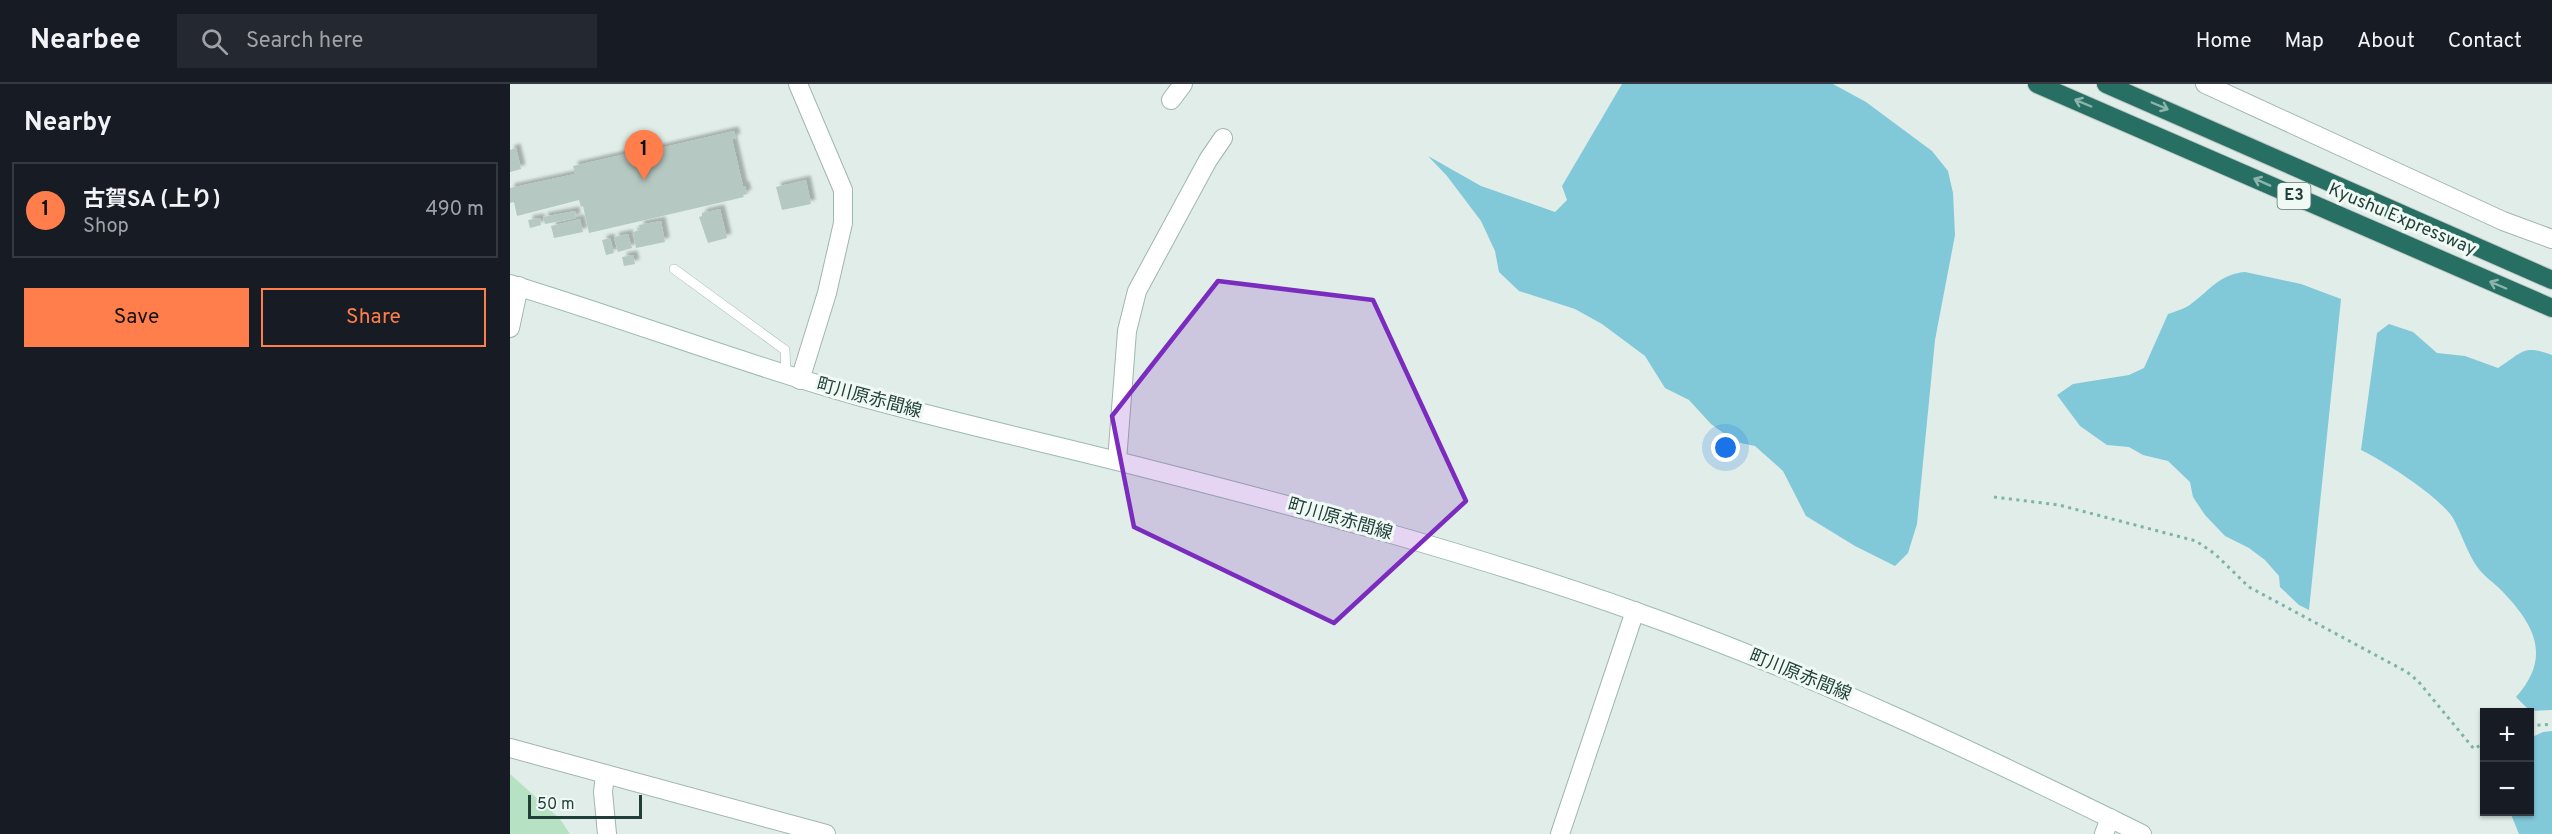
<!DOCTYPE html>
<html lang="en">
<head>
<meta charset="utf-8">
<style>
  body { margin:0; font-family:Overpass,"Noto Sans JP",sans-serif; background:#242831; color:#f1f3f6 }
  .controls { position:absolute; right:18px; bottom:18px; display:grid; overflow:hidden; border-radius:0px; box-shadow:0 2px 4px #0004 }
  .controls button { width:54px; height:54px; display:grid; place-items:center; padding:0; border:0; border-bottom:2px solid #363941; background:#171b24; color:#f1f3f6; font:30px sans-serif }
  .scale { position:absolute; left:18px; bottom:15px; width:114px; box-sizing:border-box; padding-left:6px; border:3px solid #1f3f38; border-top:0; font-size:16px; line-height:21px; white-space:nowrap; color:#1f3f38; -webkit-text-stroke:4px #f1f9f5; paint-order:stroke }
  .you { position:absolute; left:1216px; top:364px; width:21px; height:21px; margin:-15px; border:4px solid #fff; border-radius:50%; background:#1a73e8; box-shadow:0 0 0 9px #1a73e833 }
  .badge { display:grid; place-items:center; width:39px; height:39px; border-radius:50%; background:#ff7e4c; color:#111; font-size:20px; font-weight:700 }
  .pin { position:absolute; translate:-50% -50px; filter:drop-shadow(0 2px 3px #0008) }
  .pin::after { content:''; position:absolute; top:32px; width:21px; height:18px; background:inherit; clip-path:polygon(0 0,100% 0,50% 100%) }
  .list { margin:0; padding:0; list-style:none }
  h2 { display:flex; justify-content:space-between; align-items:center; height:78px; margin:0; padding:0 24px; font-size:26px }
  h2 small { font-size:20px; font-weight:400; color:#9ea1a6 }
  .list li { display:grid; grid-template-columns:39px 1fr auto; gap:18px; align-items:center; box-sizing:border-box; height:96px; margin:0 12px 12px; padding:0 12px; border:2px solid #363941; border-radius:0px }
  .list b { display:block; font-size:22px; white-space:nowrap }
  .list p { margin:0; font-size:20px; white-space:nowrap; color:#9ea1a6 }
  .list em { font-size:20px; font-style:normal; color:#9ea1a6 }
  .actions { display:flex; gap:12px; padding:18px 24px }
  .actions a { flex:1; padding:14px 0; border:2px solid #ff7e4c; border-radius:0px; text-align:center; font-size:21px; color:#ff7e4c }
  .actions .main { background:#ff7e4c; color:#111 }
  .icon { flex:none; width:33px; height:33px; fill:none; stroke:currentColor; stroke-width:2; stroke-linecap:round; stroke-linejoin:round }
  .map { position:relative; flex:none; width:2042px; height:750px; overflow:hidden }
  header { display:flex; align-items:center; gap:36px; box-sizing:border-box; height:84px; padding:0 30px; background:#171b24; border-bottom:2px solid #363941 }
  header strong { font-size:28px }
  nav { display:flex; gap:33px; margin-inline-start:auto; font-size:21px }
  .search { width:420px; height:54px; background:#242831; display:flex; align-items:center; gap:15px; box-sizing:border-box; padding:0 21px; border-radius:0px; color:#9ea1a6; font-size:22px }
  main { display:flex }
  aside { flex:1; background:#171b24 }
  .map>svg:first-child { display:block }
  .green { fill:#b6e1c3 }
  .water { fill:#81c8d9 }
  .building { fill:#b5c8c1; filter:url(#shadow) }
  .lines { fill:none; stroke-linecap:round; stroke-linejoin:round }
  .service-casing { stroke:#a2b5b0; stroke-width:10 }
  .minor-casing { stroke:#a2b5b0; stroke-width:20 }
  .tertiary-casing { stroke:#a2b5b0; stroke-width:20 }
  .secondary-casing { stroke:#9dbab1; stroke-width:20 }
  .motorway-casing { stroke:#c0c9c7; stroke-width:20 }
  .path { stroke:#7db4a5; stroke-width:3; stroke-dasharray:3 4.5; stroke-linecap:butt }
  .service { stroke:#fff; stroke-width:9 }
  .minor { stroke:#fff; stroke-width:18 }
  .tertiary { stroke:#fff; stroke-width:18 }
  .secondary { stroke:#fff; stroke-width:18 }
  .motorway { stroke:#276f63; stroke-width:18 }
  .oneway { stroke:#8cb4ac }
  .marked { fill:#7b2cbf; fill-opacity:0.2; stroke:#7b2cbf; stroke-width:4.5; stroke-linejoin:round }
  .labels { text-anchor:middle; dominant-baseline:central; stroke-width:6; stroke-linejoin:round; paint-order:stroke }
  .shield { fill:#f1f9f5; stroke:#5e7771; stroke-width:1.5 }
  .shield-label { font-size:16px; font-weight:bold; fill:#1f3f38 }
  .street-label { font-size:18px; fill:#1f3f38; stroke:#f1f9f5 }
</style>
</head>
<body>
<header>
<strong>Nearbee</strong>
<div class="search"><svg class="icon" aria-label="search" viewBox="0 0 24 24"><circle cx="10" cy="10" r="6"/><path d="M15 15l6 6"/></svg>Search here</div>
<nav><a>Home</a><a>Map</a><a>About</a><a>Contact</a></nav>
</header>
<main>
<aside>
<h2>Nearby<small></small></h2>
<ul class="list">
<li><span class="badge">1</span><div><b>古賀SA (上り)</b><p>Shop</p></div><em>490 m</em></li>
</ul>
<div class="actions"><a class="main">Save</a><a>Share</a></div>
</aside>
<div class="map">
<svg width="2042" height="750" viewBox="0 0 2042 750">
  <defs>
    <filter id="shadow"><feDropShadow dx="4.5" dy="-4.5" stdDeviation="1.5" flood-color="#0004"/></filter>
  </defs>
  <rect width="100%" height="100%" fill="#e0ede8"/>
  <polygon class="green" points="0,690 50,735 60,750 0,750"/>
  <g class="water">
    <polygon points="1112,0 1323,0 1356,18 1422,67 1438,87 1443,109 1445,151 1425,256 1407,440 1398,469 1385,482 1345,462 1296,432 1273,387 1245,362 1226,358 1201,340 1179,316 1155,304 1135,272 1092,240 1065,225 1009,207 989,188 985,167 971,137 937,92 918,72 971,102 1045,128 1057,116 1052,102"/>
    <path d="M1735,188l56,12 40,15 -32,311 -10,-5 -19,-18 -1,-11 -14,-16 -16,-12 -24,-12 -20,-21 -12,-18 -3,-15 -22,-21 -25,-6 -14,-8 -22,-2 -27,-19 -23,-31 16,-11 56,-9 15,-7 24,-54c8,-3 17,-5 23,-10 19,-14 29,-30 54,-32z"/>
    <path d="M1879,240l24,8 24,21 28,3 33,12c24,-15 25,-24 54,-13v355l-22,1 -14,-14c36,-40 19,-72 -15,-107 -7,-7 -17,-14 -23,-22 -11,-15 -16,-34 -25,-50 -13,-21 -69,-57 -92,-68l16,-117z"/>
    <polygon points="2042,647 2042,750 2009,750 2000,728 2020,728 2020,654 2033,648"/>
  </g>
  <g class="building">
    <polygon points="224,47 226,54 222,55 233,102 235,102 237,110 233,111 234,113 79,149 73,122 71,123 69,116 7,132 4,118 0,119 0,104 65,90 63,82 120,69 121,72 146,67 146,65"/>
    <polygon points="6,64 11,85 0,88 0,66"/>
    <polygon points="296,96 301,120 272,126 266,103"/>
    <polygon points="210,125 217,154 198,159 189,133 192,132 192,129"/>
    <polygon points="65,127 66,134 35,140 33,133"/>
    <polygon points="30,134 31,141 20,144 18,136"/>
    <polygon points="70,135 73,148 44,154 41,142"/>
    <polygon points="151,137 155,158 126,164 123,148 130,146 129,141"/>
    <polygon points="118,150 122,164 108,168 104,153"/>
    <polygon points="100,154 104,169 96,171 92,156"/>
    <polygon points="123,171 125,180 114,182 112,173"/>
  </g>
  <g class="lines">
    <defs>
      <polyline id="service" points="164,185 275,266 276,291"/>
      <g id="minor">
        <polyline points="288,0 333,106 333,139 317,209 290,296"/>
        <polyline points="1695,0 1993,137 2042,155"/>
        <polyline points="661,16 673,0"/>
        <polyline points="607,377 617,247 627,207 698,76 713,54"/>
        <polyline points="95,690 93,708 97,750"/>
        <polyline points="1594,750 1600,734"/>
      </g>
      <g id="tertiary">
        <polyline points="0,244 9,202"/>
        <polyline points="0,664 316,750"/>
        <polyline points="1050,750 1125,527"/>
      </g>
      <path id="secondary" d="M0,200c119,36 235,81 355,114 84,23 168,42 252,63 174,44 348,90 517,150 175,62 342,141 508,223"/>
      <g id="motorway">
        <polyline points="1527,0 2042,224"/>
        <polyline points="1596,0 2042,196"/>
      </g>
    </defs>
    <use href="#service" class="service-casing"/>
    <use href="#minor" class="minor-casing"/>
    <use href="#tertiary" class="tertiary-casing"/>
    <use href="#secondary" class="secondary-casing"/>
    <use href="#motorway" class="motorway-casing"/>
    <g class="path">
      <polyline points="1484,413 1549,421 1686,457 1705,470 1739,503 1897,588 1908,597 1964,665 1974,659"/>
      <polyline points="2020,642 2042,640"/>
    </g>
    <use href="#service" class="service"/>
    <use href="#minor" class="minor"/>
    <use href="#tertiary" class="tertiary"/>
    <use href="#secondary" class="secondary"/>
    <use href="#motorway" class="motorway"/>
  </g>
  <defs><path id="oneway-shaft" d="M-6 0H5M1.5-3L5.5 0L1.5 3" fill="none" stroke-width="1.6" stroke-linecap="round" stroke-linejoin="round" transform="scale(1.5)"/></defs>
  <g class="oneway">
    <use href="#oneway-shaft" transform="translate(1573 19) rotate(-157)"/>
    <use href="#oneway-shaft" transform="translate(1650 22) rotate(23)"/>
    <use href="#oneway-shaft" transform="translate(1752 98) rotate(-156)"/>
    <use href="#oneway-shaft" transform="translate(1988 201) rotate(-157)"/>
  </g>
  <path class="marked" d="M708,197l155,19 93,201 -132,122 -200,-96 -22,-111z"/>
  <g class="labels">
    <rect class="shield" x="1767.5" y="99" width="33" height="26" rx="4.5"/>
    <g class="shield-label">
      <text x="1784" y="112">E3</text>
    </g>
    <g class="street-label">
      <text transform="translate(1892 136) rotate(23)">Kyushu Expressway</text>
      <text transform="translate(359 315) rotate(15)">町川原赤間線</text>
      <text transform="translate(830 436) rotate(16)">町川原赤間線</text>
      <text transform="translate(1290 592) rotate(22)">町川原赤間線</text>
    </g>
  </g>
</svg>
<div class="controls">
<button>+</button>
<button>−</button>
</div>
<div class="scale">50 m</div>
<div class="you"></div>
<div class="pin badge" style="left:134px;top:96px">1</div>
</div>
</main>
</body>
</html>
